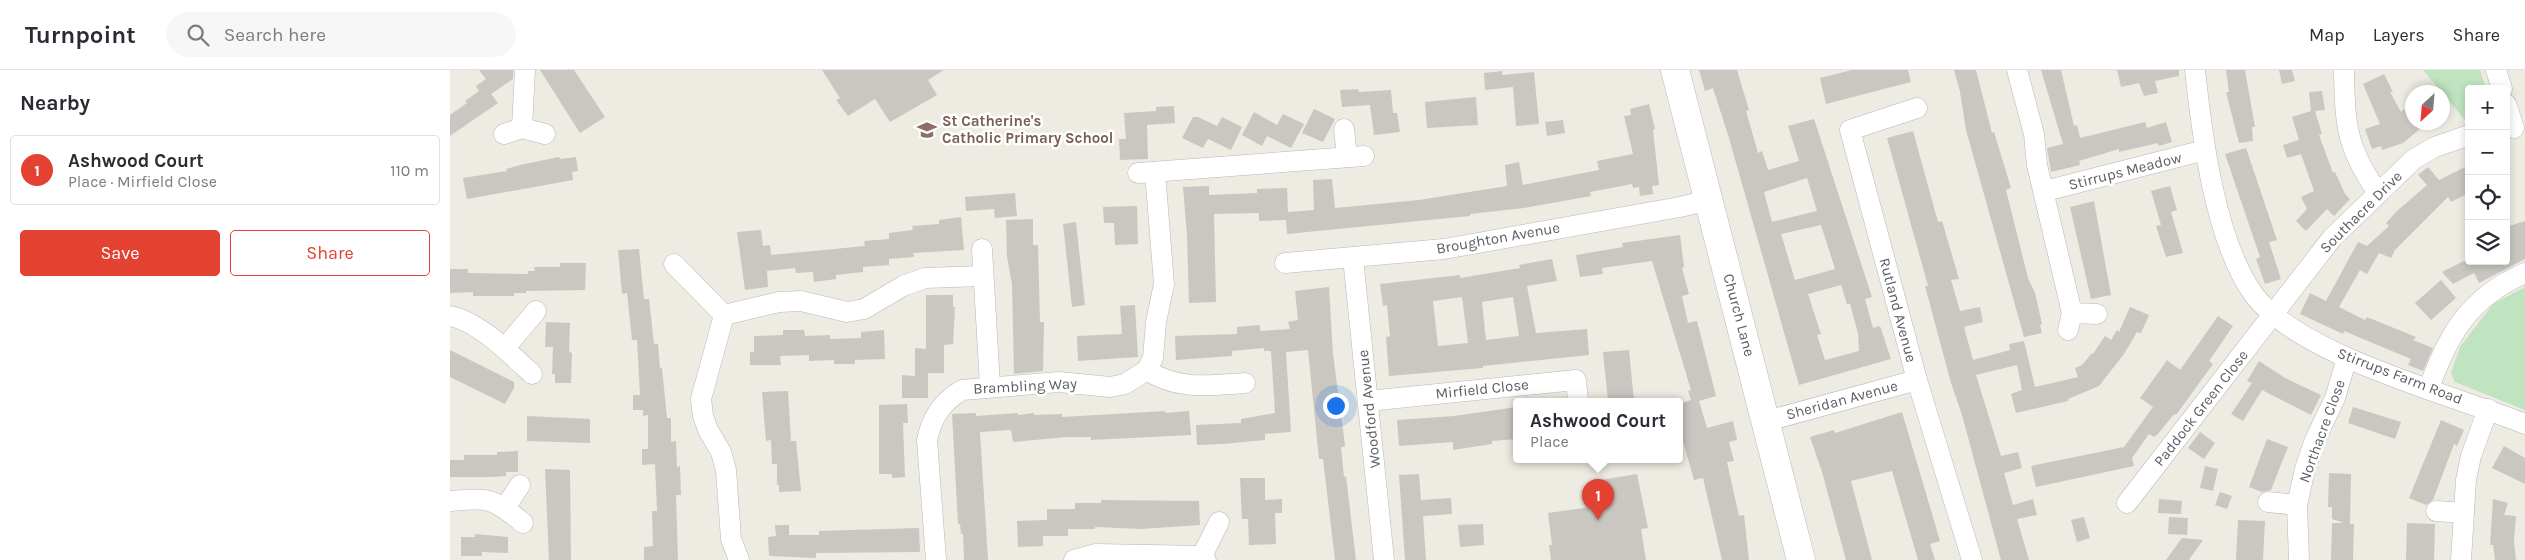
<!DOCTYPE html>
<html lang="en">
<head>
<meta charset="utf-8">
<style>
  body { margin:0; font-family:Karla,sans-serif; background:#f7f7f7; color:#2b2b33 }
  .controls { position:absolute; right:15px; top:15px; display:grid; overflow:hidden; border-radius:5px; box-shadow:0 2px 8px #0003 }
  .controls button { width:45px; height:45px; display:grid; place-items:center; padding:0; border:0; border-bottom:1px solid #e1e1e2; background:#fff; color:#2b2b33; font:25px sans-serif }
  .compass { position:absolute; left:1955px; top:15px; width:45px; height:45px; border-radius:50%; background:#fff; box-shadow:0 2px 8px #0003; rotate:206deg }
  .you { position:absolute; left:885px; top:335px; width:18px; height:18px; margin:-12px; border:4px solid #fff; border-radius:50%; background:#1a73e8; box-shadow:0 0 0 8px #1a73e833 }
  .badge { display:grid; place-items:center; width:32px; height:32px; border-radius:50%; background:#e34132; color:#fff; font-size:16px; font-weight:700 }
  .pin { position:absolute; translate:-50% -41px; filter:drop-shadow(0 1px 2px #0008) }
  .pin::after { content:''; position:absolute; top:26px; width:18px; height:15px; background:inherit; clip-path:polygon(0 0,100% 0,50% 100%) }
  .popup { position:absolute; left:1063px; top:328px; width:170px; height:65px; box-sizing:border-box; display:grid; place-content:center; border-radius:5px; background:#fff; filter:drop-shadow(0 1px 4px #0005); font-size:16px; white-space:nowrap; color:#7c7c81 }
  .popup b { font-size:19px; color:#2b2b33 }
  .popup::after { content:''; position:absolute; left:50%; top:100%; margin-left:-10px; border:10px solid transparent; border-top-color:#fff }
  .list { margin:0; padding:0; list-style:none }
  h2 { display:flex; justify-content:space-between; align-items:center; height:65px; margin:0; padding:0 20px; font-size:21px }
  h2 small { font-size:16px; font-weight:400; color:#7c7c81 }
  .list li { display:grid; grid-template-columns:32px 1fr auto; gap:15px; align-items:center; box-sizing:border-box; height:70px; margin:0 10px 10px; padding:0 10px; border:1px solid #e1e1e2; border-radius:5px }
  .list b { display:block; font-size:19px; white-space:nowrap }
  .list p { margin:0; font-size:16px; white-space:nowrap; color:#7c7c81 }
  .list em { font-size:16px; font-style:normal; color:#7c7c81 }
  .actions { display:flex; gap:10px; padding:15px 20px }
  .actions a { flex:1; padding:11px 0; border:1px solid #e34132; border-radius:5px; text-align:center; font-size:18px; color:#e34132 }
  .actions .main { background:#e34132; color:#fff }
  .icon { flex:none; width:28px; height:28px; fill:none; stroke:currentColor; stroke-width:2; stroke-linecap:round; stroke-linejoin:round }
  .map { position:relative; flex:none; width:2075px; height:490px; overflow:hidden }
  header { display:flex; align-items:center; gap:30px; box-sizing:border-box; height:70px; padding:0 25px; background:#fff; border-bottom:1px solid #e1e1e2 }
  header strong { font-size:24px }
  nav { display:flex; gap:28px; margin-inline-start:auto; font-size:18px }
  .search { width:350px; height:45px; background:#f7f7f7; display:flex; align-items:center; gap:12px; box-sizing:border-box; padding:0 18px; border-radius:28px; color:#7c7c81; font-size:19px }
  main { display:flex }
  aside { flex:1; background:#fff }
  .map>svg:first-child { display:block }
  .green { fill:#bfe4bf }
  .building { fill:#cac7c2; fill-rule:evenodd }
  .lines { fill:none; stroke-linecap:round; stroke-linejoin:round }
  .minor-casing { stroke:#b5b8bc; stroke-width:21 }
  .secondary-casing { stroke:#b6b9be; stroke-width:29 }
  .minor { stroke:#fff; stroke-width:20 }
  .secondary { stroke:#fff; stroke-width:28 }
  .labels { text-anchor:middle; dominant-baseline:central; stroke-width:5; stroke-linejoin:round; paint-order:stroke }
  .education-label { font-size:15px; font-weight:bold; fill:#785e54; stroke:#fff; text-anchor:start }
  .street-label { font-size:15px; fill:#5b5e63; stroke:#fff }
</style>
</head>
<body>
<header>
<strong>Turnpoint</strong>
<div class="search"><svg class="icon" aria-label="search" viewBox="0 0 24 24"><circle cx="10" cy="10" r="6"/><path d="M15 15l6 6"/></svg>Search here</div>
<nav><a>Map</a><a>Layers</a><a>Share</a></nav>
</header>
<main>
<aside>
<h2>Nearby<small></small></h2>
<ul class="list">
<li><span class="badge">1</span><div><b>Ashwood Court</b><p>Place · Mirfield Close</p></div><em>110 m</em></li>
</ul>
<div class="actions"><a class="main">Save</a><a>Share</a></div>
</aside>
<div class="map">
<svg width="2075" height="490" viewBox="0 0 2075 490">
  <rect width="100%" height="100%" fill="#edebe2"/>
  <g class="green">
    <polygon points="1973,0 2030,0 2036,19 2019,19 2019,50 2016,51"/>
    <polygon points="2075,217 2075,340 2005,312 2001,303 2010,277 2043,234"/>
  </g>
  <g class="building">
    <polygon points="29,0 63,0 63,9 41,24 48,33 0,66 0,45 17,33 15,31 29,21 26,16 36,9"/>
    <polygon points="90,0 124,0 155,47 130,63"/>
    <polygon points="372,0 494,0 478,10 487,25 440,52 425,29 398,46 386,30 390,28"/>
    <path d="M1249,0h38l12,40 -3,1 12,42 4,-2 6,19 31,-9 -11,-35 26,-7 58,178 -7,2 8,29 7,-2 11,33 -92,26 -70,-247 -16,-50 -8,3zM1357,108l10,33 -45,11 -8,-30zM1371,155l14,44 -40,11 -14,-46zM1391,215l6,19h3l8,29 1,18 -34,9 -8,-25 4,-1 -13,-40z"/>
    <polygon points="1402,0 1458,0 1461,12 1376,34 1370,8"/>
    <polygon points="1504,0 1526,0 1542,63 1544,62 1561,118 1556,120 1578,208 1585,223 1592,254 1590,255 1592,263 1574,267 1516,60 1510,22"/>
    <polygon points="1591,0 1611,0 1624,56 1627,55 1630,68 1695,52 1697,58 1716,52 1722,72 1709,76 1708,73 1669,82 1669,79 1629,91 1630,95 1601,102 1597,78 1613,74"/>
    <polygon points="1667,0 1729,0 1729,6 1705,11 1708,23 1694,26 1689,13 1671,17"/>
    <polygon points="1776,0 1795,0 1805,57 1802,57 1803,71 1789,73 1776,22 1779,22"/>
    <polygon points="1829,0 1842,0 1845,11 1832,14"/>
    <polygon points="1052,1 1052,5 1084,2 1089,54 1066,56 1063,17 1035,20 1034,3"/>
    <polygon points="1934,4 1943,22 1940,22 1951,42 1954,39 1962,49 1962,52 1970,59 1953,73 1932,80 1931,76 1922,79 1915,59 1930,54 1913,14"/>
    <polygon points="908,19 909,22 941,20 943,43 947,43 950,62 924,65 920,35 892,37 890,20"/>
    <polygon points="1872,21 1875,40 1865,41 1872,64 1869,65 1883,103 1885,102 1895,124 1900,129 1884,146 1877,139 1856,161 1846,151 1857,139 1851,127 1864,121 1851,84 1837,88 1833,75 1849,70 1842,47 1861,41 1859,22"/>
    <polygon points="1026,27 1028,55 977,58 975,32"/>
    <polygon points="1199,34 1205,59 1203,60 1209,115 1202,116 1203,124 1190,126 1189,117 1183,118 1182,114 1140,122 1141,126 1074,138 1020,144 1020,146 837,164 836,150 809,151 809,143 764,144 766,232 739,233 737,166 733,117 759,116 759,125 807,123 807,119 837,118 838,142 864,140 863,110 882,109 885,138 969,130 1057,116 1055,95 1069,92 1073,115 1149,100 1147,91 1183,84 1174,46 1181,45 1180,39"/>
    <polygon points="724,36 725,53 697,55 698,89 670,90 669,69 676,69 674,43 706,41 706,37"/>
    <polygon points="864,39 885,49 873,72 852,63"/>
    <polygon points="804,42 827,55 833,44 854,54 841,78 817,66 812,76 792,65"/>
    <polygon points="743,47 748,47 767,56 772,47 792,57 781,80 758,69 753,78 732,68"/>
    <polygon points="1113,50 1115,63 1097,66 1095,52"/>
    <polygon points="1463,61 1488,152 1492,151 1509,209 1501,210 1510,241 1530,237 1533,252 1514,257 1523,290 1560,280 1559,274 1574,271 1585,317 1628,307 1625,298 1632,295 1642,283 1643,284 1655,266 1661,270 1667,260 1669,262 1680,237 1699,245 1691,263 1687,262 1674,284 1649,316 1618,329 1618,331 1566,343 1561,324 1572,320 1567,295 1526,305 1551,386 1568,382 1572,398 1554,403 1563,435 1583,429 1587,445 1567,449 1579,490 1551,490 1512,345 1501,313 1475,216 1478,216 1437,68"/>
    <polygon points="1796,78 1827,170 1819,172 1831,209 1815,214 1806,189 1810,187 1775,84"/>
    <polygon points="109,87 110,89 126,87 128,101 122,102 123,110 17,129 13,108 57,101 56,99 70,95"/>
    <polygon points="2019,95 2019,123 2001,132 1998,127 1945,180 1941,188 1929,183 1917,204 1910,200 1889,237 1915,250 1917,247 1966,267 1963,270 1983,278 1973,301 1958,295 1961,289 1894,261 1893,264 1850,244 1860,223 1876,231 1908,172 1917,176 1939,156 1936,153 1947,141 1977,115 1968,105 1978,97 1989,110"/>
    <polygon points="1720,116 1727,140 1721,142 1733,183 1716,187 1706,156 1711,155 1701,121"/>
    <polygon points="565,123 567,146 545,148 544,139 516,141 515,127"/>
    <polygon points="1644,131 1661,225 1641,229 1620,137"/>
    <polygon points="687,136 688,174 665,175 664,153 654,153 653,137"/>
    <polygon points="511,147 514,180 463,183 464,187 439,189 439,195 413,197 413,202 386,205 386,209 364,212 363,202 346,203 345,198 317,201 318,217 295,220 287,162 311,160 313,176 320,175 321,185 415,176 414,171 439,169 439,163 463,160 462,156 489,154 489,150"/>
    <polygon points="583,149 583,175 588,175 590,252 594,252 593,301 564,304 562,215 557,187 556,150"/>
    <polygon points="2075,151 2075,189 2029,213 2024,203 2003,214 1992,202 2014,191 2056,191 2056,157"/>
    <polygon points="626,152 635,235 622,237 613,154"/>
    <polygon points="1230,165 1234,197 1232,198 1239,224 1232,226 1238,253 1247,251 1266,326 1249,331 1257,358 1283,351 1287,370 1279,372 1284,391 1277,392 1289,446 1294,445 1299,490 1272,490 1253,408 1244,410 1229,357 1229,334 1241,330 1238,321 1241,320 1202,191 1152,198 1153,204 1130,207 1126,185 1173,177 1172,173"/>
    <polygon points="189,179 194,229 199,229 204,274 208,274 210,298 212,298 217,348 221,348 221,372 226,371 227,397 230,396 231,425 226,425 228,490 194,490 194,477 203,476 202,441 207,441 205,394 192,395 192,379 198,379 198,345 193,346 193,340 183,340 183,325 190,325 187,270 182,270 177,223 172,224 168,180"/>
    <path d="M1102,189l5,22 -30,5 9,47 51,-4 2,26 -106,11v2l-94,8 -3,-39 4,-1 -3,-31 -4,1 -3,-22 80,-9v3l60,-10 -1,-3zM1012,227l6,46 -30,3 -5,-45zM1063,227l6,39 -33,4 -4,-38z"/>
    <polygon points="110,193 136,193 135,220 76,221 76,223 64,223 64,226 23,226 23,222 0,223 0,199 18,199 18,203 78,204 78,201 85,201 84,197 110,197"/>
    <polygon points="1991,210 2006,228 1981,250 1965,233"/>
    <polygon points="879,217 883,284 894,367 895,377 891,377 894,407 896,406 906,490 885,490 873,389 869,389 858,280 836,282 841,362 815,364 815,370 773,374 747,375 746,355 791,353 791,349 825,343 821,281 814,281 814,278 782,281 782,286 726,290 725,266 787,264 787,257 810,255 810,261 840,259 838,252 848,250 845,221"/>
    <polygon points="476,225 503,225 503,237 505,237 503,274 494,275 494,303 478,303 478,328 452,328 452,305 465,306 465,278 476,279"/>
    <polygon points="685,235 688,287 628,291 627,266 672,264 670,236"/>
    <polygon points="1768,246 1783,256 1759,291 1763,294 1726,345 1724,344 1708,364 1704,367 1699,364 1682,388 1684,396 1586,417 1581,396 1674,377 1703,337 1690,328 1713,296 1717,290 1730,300"/>
    <polygon points="96,252 120,253 119,282 122,283 121,313 105,313 105,304 102,304 103,277 95,277"/>
    <polygon points="333,260 354,260 355,266 380,265 380,269 411,268 411,262 434,260 435,289 405,290 405,294 384,294 384,290 359,291 359,285 330,286 331,295 300,295 300,282 304,282 304,266 333,265"/>
    <polygon points="0,280 64,312 64,318 55,334 0,307"/>
    <polygon points="1179,280 1184,331 1158,331 1153,282"/>
    <polygon points="1809,291 1835,308 1871,325 1861,345 1812,320 1793,351 1781,344 1802,313 1797,311"/>
    <polygon points="338,321 341,371 346,371 351,421 329,422 329,415 327,415 327,394 322,394 321,370 316,371 312,322"/>
    <polygon points="457,334 458,353 453,353 455,407 442,408 442,404 429,404 429,335"/>
    <polygon points="1067,337 1067,369 1042,371 1042,374 1003,380 1003,372 949,376 947,350 1004,346"/>
    <polygon points="1903,337 1951,352 1945,369 1898,353"/>
    <polygon points="715,341 715,343 739,341 741,365 641,370 641,367 616,367 563,372 561,360 530,362 538,490 514,490 513,464 511,464 510,454 508,454 502,344 526,343 526,346 568,343 568,345 584,343 584,345 612,344 612,347"/>
    <polygon points="1452,342 1490,471 1480,474 1485,490 1468,490 1442,401 1401,411 1422,490 1396,490 1372,402 1360,367 1384,360 1385,363"/>
    <polygon points="77,346 140,349 140,373 77,371"/>
    <polygon points="1991,350 2014,360 2007,376 2004,374 1983,430 1976,435 1959,428"/>
    <polygon points="1750,362 1765,373 1754,389 1738,378"/>
    <polygon points="1817,369 1838,377 1821,420 1812,422 1799,417"/>
    <polygon points="2054,376 2075,388 2075,414 2042,398"/>
    <polygon points="68,381 68,402 56,402 56,406 42,407 0,407 0,390 14,390 14,385 47,385 47,382"/>
    <polygon points="1755,396 1768,399 1763,421 1750,418"/>
    <polygon points="95,399 120,400 121,490 99,490"/>
    <polygon points="1879,403 1901,404 1900,454 1904,454 1903,490 1881,490 1882,453 1894,453 1882,449 1882,437 1878,437"/>
    <polygon points="969,404 971,430 1001,428 1002,444 973,446 976,490 955,490 949,405"/>
    <polygon points="1187,404 1198,458 1191,459 1196,490 1101,490 1099,475 1102,475 1098,443 1155,435 1151,410"/>
    <polygon points="790,408 815,408 815,430 832,429 832,443 825,443 826,474 799,475 798,449 792,449"/>
    <polygon points="1770,422 1782,426 1777,439 1765,435"/>
    <polygon points="1709,429 1732,431 1731,444 1708,443"/>
    <polygon points="2043,429 2058,433 2054,445 2066,446 2064,472 2066,490 2045,490 2043,475 2040,475"/>
    <polygon points="651,430 749,431 750,455 691,459 645,457 645,459 618,459 618,466 593,466 593,476 568,477 567,451 597,450 597,439 625,439 625,433 651,433"/>
    <polygon points="1634,447 1640,468 1627,472 1621,450"/>
    <polygon points="1719,447 1738,448 1737,465 1718,464"/>
    <polygon points="1788,450 1815,451 1813,490 1786,490"/>
    <polygon points="1957,453 1985,454 1984,490 1956,490"/>
    <polygon points="1033,454 1034,475 1010,477 1008,455"/>
    <polygon points="325,455 339,455 339,465 369,465 369,461 469,458 470,482 366,483 366,488 319,486 318,467 326,466"/>
    <polygon points="25,464 58,467 58,483 32,482 32,486 11,486 11,467 25,467"/>
    <polygon points="1732,468 1753,470 1739,490 1716,490"/>
  </g>
  <g class="lines">
    <defs>
      <g id="minor">
        <polyline points="1567,0 1584,64 1587,95 1622,243 1647,244"/>
        <path d="M1745,0c7,66 20,171 59,225 46,61 199,100 271,129"/>
        <path d="M1894,0c1,55 2,77 34,123"/>
        <polyline points="2046,0 2052,19"/>
        <polyline points="2056,34 2064,58"/>
        <polyline points="1467,38 1400,60 1467,310 1522,490"/>
        <polyline points="72,58 75,0"/>
        <polyline points="894,59 897,87"/>
        <polyline points="54,64 72,58 95,64"/>
        <polyline points="688,103 914,86"/>
        <polyline points="1595,121 1755,80"/>
        <polyline points="532,179 540,316"/>
        <polyline points="903,188 934,490"/>
        <polyline points="835,193 994,179 1230,137 1259,130"/>
        <polyline points="224,194 274,245 251,329 253,346 258,360 271,382 276,400 281,469 289,490"/>
        <polyline points="274,245 329,232 351,231 397,242 414,239 453,216 475,208 532,206"/>
        <path d="M0,246c28,5 62,39 82,58"/>
        <polyline points="1618,260 1622,243"/>
        <polyline points="55,278 86,241"/>
        <polyline points="697,300 703,288 706,252 714,214 705,102"/>
        <path d="M1979,318c19,-54 41,-91 96,-115"/>
        <polyline points="918,331 1126,310 1128,330"/>
        <polyline points="1317,351 1467,310"/>
        <path d="M0,431c39,-3 42,-4 73,22"/>
        <polyline points="1818,432 1847,435"/>
        <polyline points="1677,433 1882,168 1964,89 1985,77 2019,65"/>
        <polyline points="55,438 70,415"/>
        <polyline points="1986,441 2014,443"/>
        <path d="M486,490l-9,-120c5,-23 15,-38 35,-50l97,-8 51,5 15,-3 22,-14c31,21 63,15 98,13"/>
        <polyline points="624,490 646,484 752,486"/>
        <polyline points="756,490 752,486 769,452"/>
        <polyline points="1849,490 1847,435 1855,399 1864,372 1885,328 1897,288"/>
        <polyline points="2011,490 2016,410 2021,386 2038,339"/>
      </g>
      <polyline id="secondary" points="1225,0 1351,490"/>
    </defs>
    <use href="#minor" class="minor-casing"/>
    <use href="#secondary" class="secondary-casing"/>
    <use href="#minor" class="minor"/>
    <use href="#secondary" class="secondary"/>
  </g>
  <defs>
    <symbol id="school-bare" viewBox="-9 -9 18 18"><path d="M0-5L7-2L0 1L-7-2ZM-4 1L0 2.5L4 1V4Q0 6-4 4Z" fill="#8d6e63" stroke="#fff" stroke-width="2.5" paint-order="stroke"/></symbol>
  </defs>
  <g fill-rule="evenodd">
    <use href="#school-bare" x="463" y="46" width="28" height="28"/>
  </g>
  <g class="labels">
    <g class="education-label">
      <text x="492" y="51">St Catherine's<tspan x="492" dy="17">Catholic Primary School</tspan></text>
    </g>
    <g class="street-label">
      <text transform="translate(1675 101) rotate(-14)">Stirrups Meadow</text>
      <text transform="translate(1911 142) rotate(-45)">Southacre Drive</text>
      <text transform="translate(1048 168) rotate(-10)">Broughton Avenue</text>
      <text transform="translate(1448 240) rotate(75)">Rutland Avenue</text>
      <text transform="translate(1289 245) rotate(75)">Church Lane</text>
      <text transform="translate(1950 306) rotate(21)">Stirrups Farm Road</text>
      <text transform="translate(575 316) rotate(-3)">Brambling Way</text>
      <text transform="translate(1032 319) rotate(-6)">Mirfield Close</text>
      <text transform="translate(1392 330) rotate(-15)">Sheridan Avenue</text>
      <text transform="translate(1751 338) rotate(-52)">Paddock Green Close</text>
      <text transform="translate(919 339) rotate(-96)">Woodford Avenue</text>
      <text transform="translate(1872 361) rotate(-70)">Northacre Close</text>
    </g>
  </g>
</svg>
<div class="controls">
<button>+</button>
<button>−</button>
<button><svg class="icon" aria-label="locate" viewBox="0 0 24 24"><circle cx="12" cy="12" r="6"/><path d="M12 2v4M12 18v4M2 12h4M18 12h4"/></svg></button>
<button><svg class="icon" aria-label="layers" viewBox="0 0 24 24"><path d="M12 4l9 5-9 5-9-5zM3 14l9 5 9-5"/></svg></button>
</div>
<svg class="compass" viewBox="-18 -18 36 36"><path d="M0-13l5 13h-10z" fill="#e53935"/><path d="M0 13l5-13h-10z" fill="#7c7c81"/></svg>
<div class="you"></div>
<div class="pin badge" style="left:1148px;top:450px">1</div>
<div class="popup"><b>Ashwood Court</b>Place</div>
</div>
</main>
</body>
</html>
